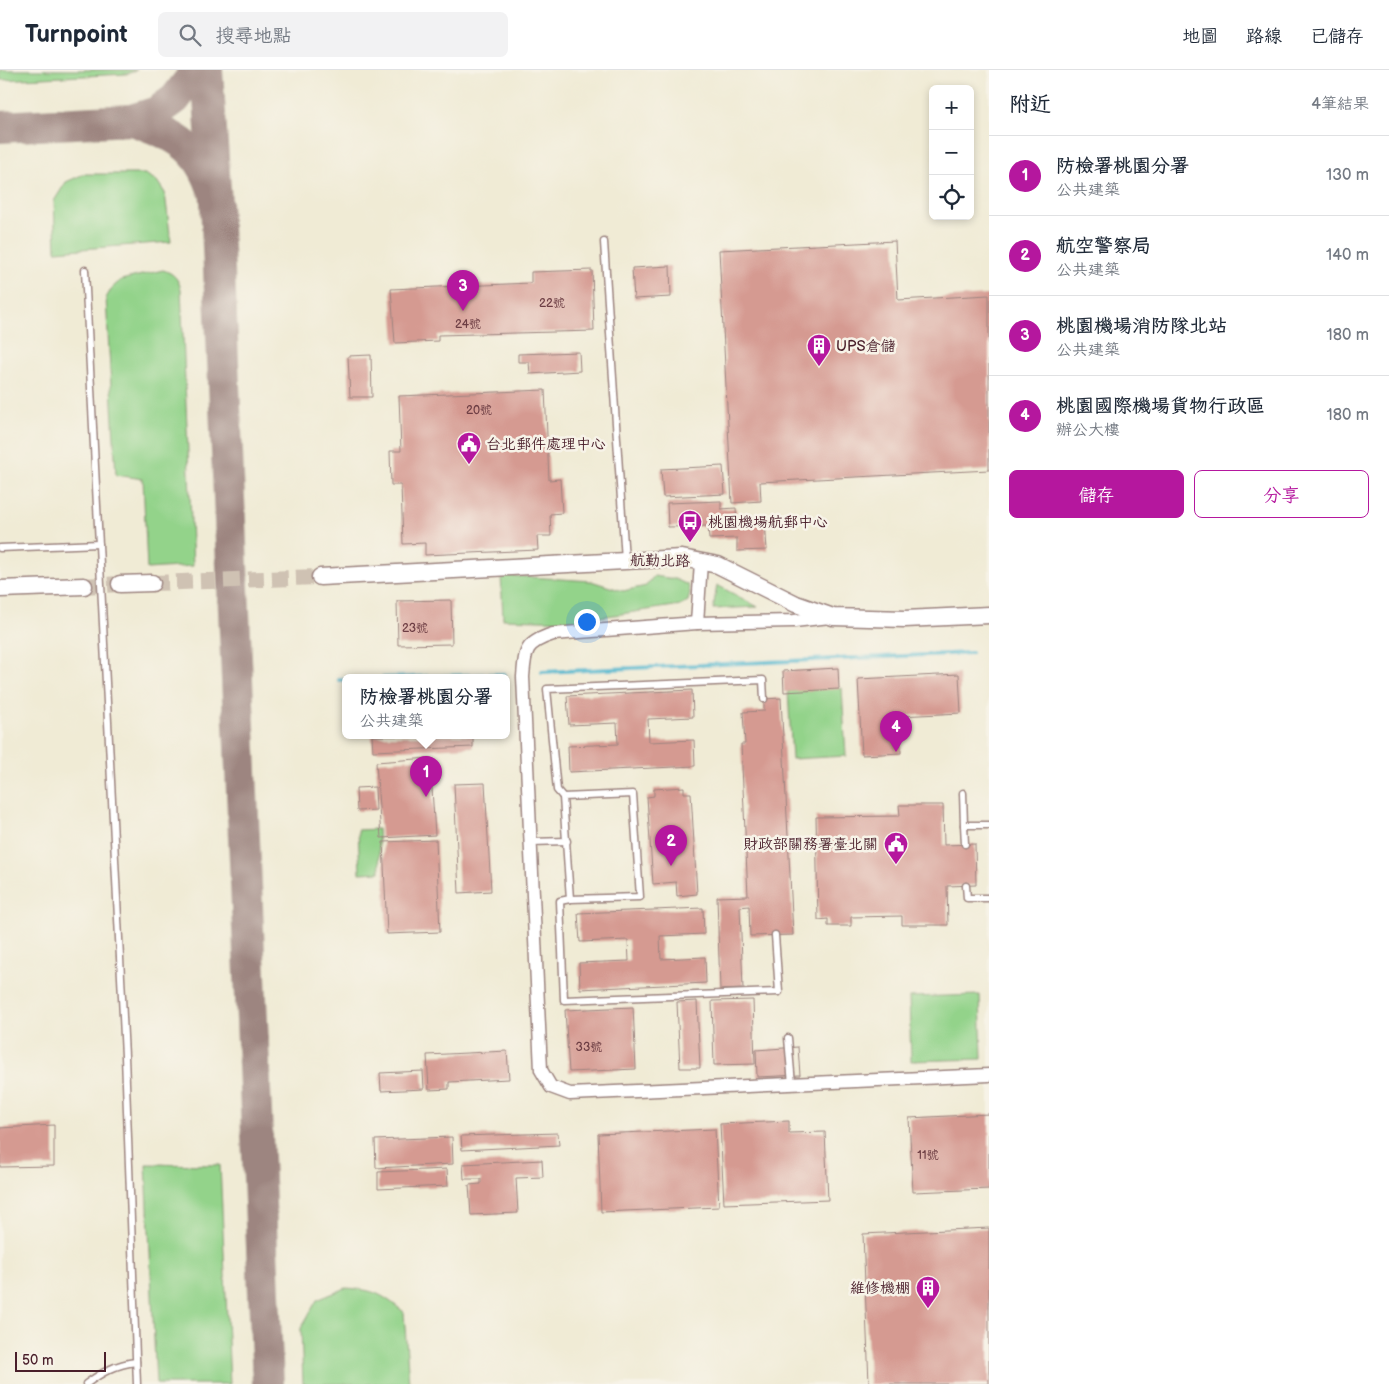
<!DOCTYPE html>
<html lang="zh-TW">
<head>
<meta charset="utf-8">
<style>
  body { margin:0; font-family:"Balsamiq Sans","LXGW WenKai TC",sans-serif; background:#f2f2f3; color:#1f2937 }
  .controls { position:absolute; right:15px; top:15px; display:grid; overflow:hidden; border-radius:8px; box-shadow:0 2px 8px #0003 }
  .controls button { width:45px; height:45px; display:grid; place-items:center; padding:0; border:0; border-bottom:1px solid #e0e1e3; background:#fff; color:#1f2937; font:25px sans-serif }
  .scale { position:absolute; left:15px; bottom:12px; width:91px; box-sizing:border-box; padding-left:5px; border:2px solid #4a1f2b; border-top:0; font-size:14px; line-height:18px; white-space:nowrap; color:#4a1f2b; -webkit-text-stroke:4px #f7f3e8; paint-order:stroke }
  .you { position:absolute; left:586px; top:551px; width:18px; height:18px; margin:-12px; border:4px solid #fff; border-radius:50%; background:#1a73e8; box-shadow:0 0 0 8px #1a73e833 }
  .badge { display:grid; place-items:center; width:32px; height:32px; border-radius:50%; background:#b5179e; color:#fff; font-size:16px; font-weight:700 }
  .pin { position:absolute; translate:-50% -41px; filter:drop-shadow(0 1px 2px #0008) }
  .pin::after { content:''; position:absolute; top:26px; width:18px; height:15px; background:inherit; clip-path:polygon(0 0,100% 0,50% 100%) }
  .popup { position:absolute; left:342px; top:604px; width:168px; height:65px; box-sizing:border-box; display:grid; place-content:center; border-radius:8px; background:#fff; filter:drop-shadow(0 1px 4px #0005); font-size:16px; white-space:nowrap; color:#747a83 }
  .popup b { font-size:19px; color:#1f2937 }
  .popup::after { content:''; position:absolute; left:50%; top:100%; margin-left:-10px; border:10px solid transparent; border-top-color:#fff }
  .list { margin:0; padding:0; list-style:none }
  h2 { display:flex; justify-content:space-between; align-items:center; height:65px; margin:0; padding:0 20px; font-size:21px }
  h2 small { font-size:16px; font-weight:400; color:#747a83 }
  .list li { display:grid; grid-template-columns:32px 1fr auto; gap:15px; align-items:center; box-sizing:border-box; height:80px; padding:0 20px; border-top:1px solid #e0e1e3 }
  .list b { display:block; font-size:19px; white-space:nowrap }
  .list p { margin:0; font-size:16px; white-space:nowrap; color:#747a83 }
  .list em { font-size:16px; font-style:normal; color:#747a83 }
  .actions { display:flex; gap:10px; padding:15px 20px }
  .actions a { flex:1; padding:11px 0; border:1px solid #b5179e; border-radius:8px; text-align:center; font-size:18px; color:#b5179e }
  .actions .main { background:#b5179e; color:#fff }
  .icon { flex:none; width:28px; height:28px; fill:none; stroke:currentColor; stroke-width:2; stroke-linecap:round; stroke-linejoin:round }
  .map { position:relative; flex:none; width:989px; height:1314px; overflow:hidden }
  header { display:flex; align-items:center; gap:30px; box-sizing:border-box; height:70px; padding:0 25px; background:#fff; border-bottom:1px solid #e0e1e3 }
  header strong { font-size:24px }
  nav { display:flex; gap:28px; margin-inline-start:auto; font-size:18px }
  .search { width:350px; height:45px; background:#f2f2f3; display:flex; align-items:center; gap:12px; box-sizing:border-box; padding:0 18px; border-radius:8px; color:#747a83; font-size:19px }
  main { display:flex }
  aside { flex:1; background:#fff }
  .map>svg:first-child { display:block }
  .green { fill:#93d38a; stroke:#6e795a }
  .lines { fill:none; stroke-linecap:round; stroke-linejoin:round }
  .stream { stroke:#4fb6cd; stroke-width:4 }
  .taxiway { stroke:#9d8580; stroke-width:32 }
  .building { fill:#d59a91 }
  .tertiary-tunnel { stroke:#cfc2b3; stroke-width:16; stroke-dasharray:16 8; stroke-linecap:butt }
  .service-casing { stroke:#9d8580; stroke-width:9 }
  .minor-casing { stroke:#9d8580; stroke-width:15 }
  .tertiary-casing { stroke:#9d8580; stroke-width:19 }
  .service { stroke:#fff; stroke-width:6 }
  .minor { stroke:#fff; stroke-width:12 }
  .tertiary { stroke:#fff; stroke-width:16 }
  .labels { text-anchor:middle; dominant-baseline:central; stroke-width:5; stroke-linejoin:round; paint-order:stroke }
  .number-label { font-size:12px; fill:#6d3e44 }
  .poi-label { font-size:15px; fill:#4a1f2b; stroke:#f7f3e8; text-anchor:start }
  .street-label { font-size:15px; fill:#4a1f2b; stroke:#f7f3e8 }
</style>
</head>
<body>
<header>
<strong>Turnpoint</strong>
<div class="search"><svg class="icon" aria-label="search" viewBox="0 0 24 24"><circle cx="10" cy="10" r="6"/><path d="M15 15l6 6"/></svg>搜尋地點</div>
<nav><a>地圖</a><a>路線</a><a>已儲存</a></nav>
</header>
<main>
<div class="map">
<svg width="989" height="1314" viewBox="0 0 989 1314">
  <rect width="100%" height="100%" fill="#f7f3e8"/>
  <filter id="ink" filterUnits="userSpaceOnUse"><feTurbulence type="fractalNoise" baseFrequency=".02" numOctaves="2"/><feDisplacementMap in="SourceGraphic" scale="10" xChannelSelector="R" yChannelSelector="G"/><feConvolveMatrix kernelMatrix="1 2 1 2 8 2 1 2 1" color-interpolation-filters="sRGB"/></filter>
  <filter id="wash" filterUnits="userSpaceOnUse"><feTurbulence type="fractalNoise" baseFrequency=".0096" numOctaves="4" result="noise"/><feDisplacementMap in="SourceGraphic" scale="20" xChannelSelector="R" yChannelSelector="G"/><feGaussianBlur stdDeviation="1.12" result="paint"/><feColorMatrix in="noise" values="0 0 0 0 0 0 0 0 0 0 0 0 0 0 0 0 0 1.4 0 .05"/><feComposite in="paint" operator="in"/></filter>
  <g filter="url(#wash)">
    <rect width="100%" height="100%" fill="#f0ebd5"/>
    <g class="green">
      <polygon points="0,0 137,0 127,4 0,10"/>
      <polygon points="84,104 145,104 157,111 165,123 171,172 56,181 54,131 66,112"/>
      <path d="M163,200c10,3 15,8 18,19l12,277 -46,3 -4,-90 -27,-4 -10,-177 6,-10 9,-8z"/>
      <polygon points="501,505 591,511 623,521 646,516 654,506 675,509 688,515 690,523 688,531 681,535 574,551 503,549"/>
      <polygon points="717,515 758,537 713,539"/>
      <polygon points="842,618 846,686 792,689 788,621"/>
      <polygon points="378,759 380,802 360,803 358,760"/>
      <polygon points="980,925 982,989 911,991 909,927"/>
      <polygon points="146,1094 220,1095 230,1314 156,1314"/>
      <path d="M346,1218c30,2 35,6 58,24l5,72h-106l-2,-56 16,-28z"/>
    </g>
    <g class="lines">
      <g class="stream">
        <polyline points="542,602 971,583"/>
        <polyline points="382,608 504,604"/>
        <polyline points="339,610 346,610"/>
      </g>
      <g class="taxiway">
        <polyline points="207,0 216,132 268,1314"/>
        <path d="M131,50c40,13 67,25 81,67"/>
        <polyline points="0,57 131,50 157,42 175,29 197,0"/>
      </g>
    </g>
    <g id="blocks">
      <g class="building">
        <polygon points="895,171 898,230 989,225 989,400 760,412 761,431 732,433 719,180"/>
        <polygon points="670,196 671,227 634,229 632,198"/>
        <polygon points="592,200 594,261 438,265 438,271 395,273 391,219 531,213 531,202"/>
        <polygon points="579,282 580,301 530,304 529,292 518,292 518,284"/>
        <polygon points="371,285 372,327 350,327 348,286"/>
        <polygon points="545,320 549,410 560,409 562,443 550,444 551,466 537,466 538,480 425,485 425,473 403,474 401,415 391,415 390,381 401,381 399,326"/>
        <polygon points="723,396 725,424 663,427 661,399"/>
        <polygon points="721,431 721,439 736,438 737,451 765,451 767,480 737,481 737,468 709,469 708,456 668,457 667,433"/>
        <polygon points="451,530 452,574 398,575 397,531"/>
        <polygon points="838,598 839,619 784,622 783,601"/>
        <polygon points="959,604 961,643 899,646 901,683 862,685 858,609"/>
        <polygon points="692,620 693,647 648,649 649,672 694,670 695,696 569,702 568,676 618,674 617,653 569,655 567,626"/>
        <polygon points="781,628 793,865 750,866 749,836 740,837 743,919 720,920 717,827 748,826 741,674 745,674 743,642 764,641 764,629"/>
        <polygon points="372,666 473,666 473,677 373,681"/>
        <polygon points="430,688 435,765 381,768 376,692"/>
        <polygon points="485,713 491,821 459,823 454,714"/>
        <polygon points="375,717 376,740 357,741 356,718"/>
        <polygon points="684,717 684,723 691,723 697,824 677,826 676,812 653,814 647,727 654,726 654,719"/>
        <polygon points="899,735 943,735 944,775 975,774 976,815 947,816 948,855 902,855 902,846 851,847 851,856 828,856 828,849 818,850 816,747 900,746"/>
        <polygon points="436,770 440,862 387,864 383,772"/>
        <polygon points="703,838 704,864 660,866 661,889 705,887 706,913 580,919 579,893 629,891 628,870 580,872 578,843"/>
        <polygon points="753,930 755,994 714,995 712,931"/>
        <polygon points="697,931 700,998 680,998 677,932"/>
        <polygon points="633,937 636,999 569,1002 565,940"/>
        <polygon points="798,977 800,1005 757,1007 756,980"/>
        <polygon points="507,981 509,1009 449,1012 449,1019 429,1020 427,985"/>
        <polygon points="423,1001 424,1019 381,1021 380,1003"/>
        <polygon points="989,1044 989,1119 913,1122 909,1048"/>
        <polygon points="789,1051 789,1063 825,1062 828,1130 724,1134 720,1054"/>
        <polygon points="54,1055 54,1096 0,1097 0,1058"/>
        <polygon points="715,1059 719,1137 601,1142 598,1064"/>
        <polygon points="558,1063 559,1075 462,1080 461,1066"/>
        <polygon points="452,1067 453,1094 376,1098 375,1070"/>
        <polygon points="542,1090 543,1107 516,1108 518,1143 471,1145 469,1115 481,1114 481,1109 464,1109 463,1094"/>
        <polygon points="447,1099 448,1116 378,1119 378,1102"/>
        <polygon points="989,1158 989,1314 869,1314 863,1164"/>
      </g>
    </g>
  </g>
  <g filter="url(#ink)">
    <use href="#blocks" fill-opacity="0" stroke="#9d8580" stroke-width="1"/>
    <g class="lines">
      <g class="tertiary-tunnel">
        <polyline points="152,513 320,507"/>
        <polyline points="84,516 120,514"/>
      </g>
      <defs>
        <g id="service">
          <polyline points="604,172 625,490"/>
          <polyline points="85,200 125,986 137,1314"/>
          <polyline points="0,478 99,474"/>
          <polyline points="963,723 964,755"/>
          <polygon points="633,724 640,827 570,829 563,727"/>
          <polyline points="563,727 557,720 547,619 763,610 764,629"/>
          <polyline points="531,772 567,771"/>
          <polyline points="965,774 964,755 989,755"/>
          <polyline points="966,816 967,828 989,828"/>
          <polyline points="570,829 560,831 564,930 779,922 775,865"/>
          <polyline points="788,968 792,1014"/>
          <path d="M86,1314c15,-11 30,-20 50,-22"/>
        </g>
        <g id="minor">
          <path d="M830,547l-36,4 -97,2 -144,11c-28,9 -28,16 -30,43l18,393 10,17 19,7 419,-19"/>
          <polyline points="697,553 701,492"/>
        </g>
        <g id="tertiary">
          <polyline points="320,507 682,488 718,495 796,534 833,547 905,549 989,545"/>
          <polyline points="120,514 152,513"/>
          <polyline points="0,519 84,516"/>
        </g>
      </defs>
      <use href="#service" class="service-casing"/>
      <use href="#minor" class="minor-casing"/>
      <use href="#tertiary" class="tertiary-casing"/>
      <use href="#service" class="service"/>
      <use href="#minor" class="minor"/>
      <use href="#tertiary" class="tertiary"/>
    </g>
  </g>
  <defs>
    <symbol id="building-pin" viewBox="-11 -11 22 30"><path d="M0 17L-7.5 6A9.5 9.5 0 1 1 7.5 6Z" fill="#b5179e" stroke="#f7f3e8"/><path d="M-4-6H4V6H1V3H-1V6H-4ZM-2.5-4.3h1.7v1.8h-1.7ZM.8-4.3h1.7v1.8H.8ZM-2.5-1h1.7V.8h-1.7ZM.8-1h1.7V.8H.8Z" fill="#fff"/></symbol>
    <symbol id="civic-pin" viewBox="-11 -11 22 30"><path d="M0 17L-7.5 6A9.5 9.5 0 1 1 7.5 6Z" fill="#b5179e" stroke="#f7f3e8"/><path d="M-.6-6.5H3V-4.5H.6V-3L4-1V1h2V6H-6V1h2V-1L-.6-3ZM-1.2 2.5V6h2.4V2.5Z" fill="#fff"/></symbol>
    <symbol id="bus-pin" viewBox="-11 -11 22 30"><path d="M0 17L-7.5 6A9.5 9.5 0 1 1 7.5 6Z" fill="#b5179e" stroke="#f7f3e8"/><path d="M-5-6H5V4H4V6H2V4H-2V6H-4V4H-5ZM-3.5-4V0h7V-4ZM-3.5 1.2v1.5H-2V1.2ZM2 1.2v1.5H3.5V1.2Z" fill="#fff"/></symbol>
  </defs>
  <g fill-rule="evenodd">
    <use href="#building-pin" x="805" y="262" width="28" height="38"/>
    <use href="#civic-pin" x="455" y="360" width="28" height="38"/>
    <use href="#bus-pin" x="676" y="438" width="28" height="38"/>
    <use href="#civic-pin" x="882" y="760" width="28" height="38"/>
    <use href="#building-pin" x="914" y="1204" width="28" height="38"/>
  </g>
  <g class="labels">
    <g class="number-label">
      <text x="552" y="233">22號</text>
      <text x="468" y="254">24號</text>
      <text x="479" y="340">20號</text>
      <text x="415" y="558">23號</text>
      <text x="589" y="977">33號</text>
      <text x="928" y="1085">11號</text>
    </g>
    <g class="poi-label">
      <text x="836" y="276">UPS倉儲</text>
      <text x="486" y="374">台北郵件處理中心</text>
      <text x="708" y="452">桃園機場航郵中心</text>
      <text x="878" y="774" text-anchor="end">財政部關務署臺北關</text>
      <text x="910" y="1218" text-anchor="end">維修機棚</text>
    </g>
    <g class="street-label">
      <text transform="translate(660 491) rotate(1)">航勤北路</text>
    </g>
  </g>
</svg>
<div class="controls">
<button>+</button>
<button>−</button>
<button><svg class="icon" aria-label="locate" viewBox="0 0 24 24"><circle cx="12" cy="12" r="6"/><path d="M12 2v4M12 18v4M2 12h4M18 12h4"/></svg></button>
</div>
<div class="scale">50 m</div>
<div class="you"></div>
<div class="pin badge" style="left:426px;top:727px">1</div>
<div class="popup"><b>防檢署桃園分署</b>公共建築</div>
<div class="pin badge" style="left:671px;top:796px">2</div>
<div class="pin badge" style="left:463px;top:241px">3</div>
<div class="pin badge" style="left:896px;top:682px">4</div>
</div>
<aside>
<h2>附近<small>4筆結果</small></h2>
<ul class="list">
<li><span class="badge">1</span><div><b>防檢署桃園分署</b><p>公共建築</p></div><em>130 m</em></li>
<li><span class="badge">2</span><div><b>航空警察局</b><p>公共建築</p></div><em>140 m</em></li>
<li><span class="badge">3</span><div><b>桃園機場消防隊北站</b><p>公共建築</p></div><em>180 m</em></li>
<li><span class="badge">4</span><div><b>桃園國際機場貨物行政區</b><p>辦公大樓</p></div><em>180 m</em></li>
</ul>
<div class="actions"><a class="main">儲存</a><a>分享</a></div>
</aside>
</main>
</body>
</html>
